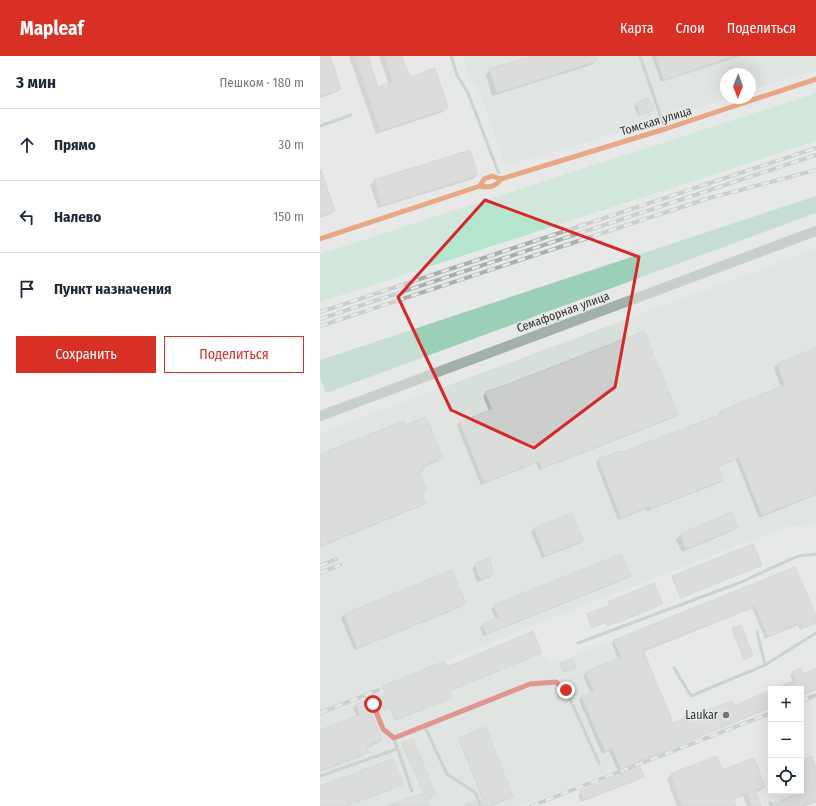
<!DOCTYPE html>
<html lang="ru">
<head>
<meta charset="utf-8">
<style>
  body { margin:0; font-family:"Fira Sans Condensed",sans-serif; background:#f6f6f7; color:#1f2937 }
  .controls { position:absolute; right:12px; bottom:12px; display:grid; overflow:hidden; border-radius:0px; box-shadow:0 4px 16px #0002 }
  .controls button { width:36px; height:36px; display:grid; place-items:center; padding:0; border:0; border-bottom:1px solid #e0e1e3; background:#fff; color:#1f2937; font:20px sans-serif }
  .compass { position:absolute; left:400px; top:12px; width:36px; height:36px; border-radius:50%; background:#fff; box-shadow:0 4px 16px #0002; rotate:181deg }
  .stop { position:absolute; width:12px; height:12px; margin:-9px; border:3px solid #d93025; border-radius:50%; background:#fff }
  .stop.end { background:#d93025; border-color:#fff; box-shadow:0 1px 4px #0008 }
  .list { margin:0; padding:0; list-style:none }
  h2 { display:flex; justify-content:space-between; align-items:center; height:52px; margin:0; padding:0 16px; font-size:17px }
  h2 small { font-size:13px; font-weight:400; color:#747a83 }
  .list li { display:grid; grid-template-columns:26px 1fr auto; gap:12px; align-items:center; box-sizing:border-box; height:72px; padding:0 16px; border-top:1px solid #e0e1e3 }
  .list b { display:block; font-size:15px; white-space:nowrap }
  .list em { font-size:13px; font-style:normal; color:#747a83 }
  .actions { display:flex; gap:8px; padding:12px 16px }
  .actions a { flex:1; padding:9px 0; border:1px solid #d93025; border-radius:0px; text-align:center; font-size:14px; color:#d93025 }
  .actions .main { background:#d93025; color:#fff }
  .icon { flex:none; width:22px; height:22px; fill:none; stroke:currentColor; stroke-width:2; stroke-linecap:round; stroke-linejoin:round }
  .map { position:relative; flex:none; width:496px; height:750px; overflow:hidden }
  header { display:flex; align-items:center; gap:24px; box-sizing:border-box; height:56px; padding:0 20px; background:#d93025; color:#fff }
  header strong { font-size:19px }
  nav { display:flex; gap:22px; margin-inline-start:auto; font-size:14px }
  main { display:flex }
  aside { flex:1; background:#fff }
  .map>svg:first-child { display:block }
  .built { fill:#d7dfda }
  .green { fill:#b6e5ce }
  .forest { fill:#9ccfb8 }
  .shadow { fill:#0003 }
  .building { fill:#cccecd; stroke:#c0c2c1 }
  .lines { fill:none; stroke-linecap:round; stroke-linejoin:round }
  .service { stroke:#abb6b0; stroke-width:3 }
  .minor { stroke:#abb6b0; stroke-width:6 }
  .trunk { stroke:#a1b0a9; stroke-width:10 }
  .rail-casing { stroke:#a7aeab; stroke-width:4 }
  .rail { stroke:#e6eae8; stroke-width:2.5; stroke-dasharray:8; stroke-linecap:butt }
  .cycleway-casing { stroke:#e6eae8; stroke-width:8 }
  .cycleway { stroke:#e8590c; stroke-width:5 }
  .route { stroke:#d93025; stroke-width:5 }
  .marked { fill:none; stroke:#d62828; stroke-width:3; stroke-linejoin:round }
  .poi-dot { fill:#727473; stroke:#e6eae8; stroke-width:1.5 }
  .labels { text-anchor:middle; dominant-baseline:central; stroke-width:3; stroke-linejoin:round; paint-order:stroke }
  .street-label { font-size:12px; fill:#333534; stroke:#e6eae8 }
  .poi-label { font-size:12px; fill:#333534; stroke:#e6eae8; text-anchor:end }
</style>
</head>
<body>
<header>
<strong>Mapleaf</strong>
<nav><a>Карта</a><a>Слои</a><a>Поделиться</a></nav>
</header>
<main>
<aside>
<h2>3 мин<small>Пешком · 180 m</small></h2>
<ul class="list">
<li><svg class="icon" aria-label="ahead" viewBox="0 0 24 24"><path d="M12 20V5M6 11l6-6 6 6"/></svg><div><b>Прямо</b></div><em>30 m</em></li>
<li><svg class="icon" aria-label="left" viewBox="0 0 24 24"><path d="M17 20v-9H6M10 6l-5 5 5 5"/></svg><div><b>Налево</b></div><em>150 m</em></li>
<li><svg class="icon" aria-label="arrive" viewBox="0 0 24 24"><path d="M6 21V4h12l-3 4 3 4H6"/></svg><div><b>Пункт назначения</b></div></li>
</ul>
<div class="actions"><a class="main">Сохранить</a><a>Поделиться</a></div>
</aside>
<div class="map">
<svg width="496" height="750" viewBox="0 0 496 750">
  <rect width="100%" height="100%" fill="#e7e9e8"/>
  <g class="built">
    <polygon points="143,0 496,0 496,14 430,35 430,18 406,18 406,42 409,42 352,60 331,64 301,76 186,110 161,40 149,19"/>
    <polygon points="496,193 496,468 465,471 211,570 125,605 130,610 213,575 222,597 229,609 294,584 342,696 212,746 199,750 0,750 0,377"/>
  </g>
  <polygon class="green" points="496,37 496,85 0,246 0,198"/>
  <polygon class="forest" points="496,140 496,157 6,337 0,321 0,304"/>
  <g class="shadow">
    <polygon points="0,0 9,0 20,33 17,36 0,42"/>
    <polygon points="29,0 47,0 58,32 69,29 59,0 81,0 89,22 127,51 123,56 56,78"/>
    <polygon points="216,0 274,0 276,5 271,9 172,40 166,19 170,14"/>
    <polygon points="332,0 420,0 341,26"/>
    <polygon points="329,43 332,54 331,56 318,60 314,50 316,48"/>
    <polygon points="149,96 157,119 153,123 58,152 50,129 54,125"/>
    <polygon points="0,123 14,155 11,158 0,162"/>
    <polygon points="496,293 496,439 439,462 416,404 397,411 402,424 399,427 327,455 326,453 298,464 276,407 279,404 300,398 398,360 398,359 401,355 461,332 454,312 457,309"/>
    <polygon points="166,337 356,358 353,362 219,414 216,407 161,429 137,370 140,366 169,355 163,340"/>
    <polygon points="85,371 121,402 118,405 102,412 103,414 99,417 106,435 101,439 104,447 101,450 0,491 0,399"/>
    <polygon points="411,458 417,470 412,475 362,496 356,484 360,479"/>
    <polygon points="214,473 262,484 259,488 222,502 211,476"/>
    <polygon points="168,504 173,517 170,521 157,526 152,512 155,509"/>
    <polygon points="440,509 360,541 352,522 352,521"/>
    <polygon points="475,512 496,561 496,566 495,568 480,574 478,569 445,583 432,552 323,596 353,669 414,651 451,636 451,652 318,706 323,720 320,723 261,746 258,739 261,736 300,720 289,695 282,698 259,644 262,641 271,637 263,620 266,617 298,603 292,587 295,584"/>
    <polygon points="131,516 144,548 141,551 34,594 21,562 24,559"/>
    <polygon points="309,520 306,523 163,580 160,572 163,569 176,563 171,553 174,550"/>
    <polygon points="289,546 341,548 296,567 296,566 287,570 286,566 272,572 267,560 290,550 288,547"/>
    <polygon points="413,573 431,601 424,604 412,574"/>
    <polygon points="220,597 128,635 130,642 75,664 70,651 64,654 59,642 66,639 63,631 64,631 126,613"/>
    <polygon points="496,614 496,634 481,640 481,633 457,633 473,626 470,619 473,616 483,619"/>
    <polygon points="46,645 61,684 58,687 46,692 48,696 44,699 0,716 0,675 37,661 33,652 36,649"/>
    <polygon points="140,683 169,750 162,750 161,745 163,744 139,684"/>
    <polygon points="82,688 83,688 115,739 106,743 108,750 68,750 104,738"/>
    <polygon points="481,705 496,714 496,746 485,750 457,750 481,738 479,735 481,735"/>
    <polygon points="351,719 443,731 440,735 435,736 440,750 427,750 423,740 412,744 415,750 357,750 347,723"/>
  </g>
  <g class="building">
    <polygon points="0,0 10,0 21,33 0,40"/>
    <polygon points="35,0 48,0 58,31 73,26 64,0 82,0 90,21 115,12 128,52 60,75"/>
    <polygon points="213,0 275,0 277,5 177,37 169,13"/>
    <polygon points="336,0 412,0 412,1 344,24"/>
    <polygon points="329,42 334,54 320,59 316,47"/>
    <polygon points="150,94 158,119 62,149 54,124"/>
    <polygon points="0,114 1,114 15,155 1,160 0,156"/>
    <polygon points="324,275 358,359 222,412 219,405 164,427 140,366 172,353 165,336 189,328"/>
    <polygon points="496,292 496,438 442,459 419,402 398,410 403,424 331,453 330,450 301,462 278,403 300,395 300,397 402,358 400,355 465,329 457,308"/>
    <polygon points="106,361 123,402 102,410 104,414 99,416 107,435 101,437 106,447 0,490 0,398 84,365 85,369"/>
    <polygon points="412,456 418,471 366,493 360,478"/>
    <polygon points="252,457 263,485 225,500 214,472"/>
    <polygon points="433,488 442,509 361,542 352,520"/>
    <polygon points="301,498 311,520 166,578 162,568 179,561 174,549"/>
    <polygon points="169,502 174,518 160,523 155,508"/>
    <polygon points="475,511 496,559 496,566 483,572 481,566 448,581 435,550 323,594 353,667 412,645 414,650 451,634 451,651 342,696 318,705 324,721 264,744 260,735 303,718 292,692 285,695 261,640 274,635 265,616 301,601 294,584"/>
    <polygon points="132,514 146,548 37,592 24,558"/>
    <polygon points="334,527 343,548 297,567 297,566 288,570 286,566 272,572 267,558 290,549 288,546"/>
    <polygon points="421,569 433,600 425,604 412,572"/>
    <polygon points="213,575 222,597 129,635 132,642 76,664 71,651 65,654 60,641 66,638 63,630 125,605 127,611"/>
    <polygon points="253,603 256,612 244,616 240,608"/>
    <polygon points="481,612 483,618 496,612 496,633 481,639 481,633 455,633 476,624 472,616"/>
    <polygon points="46,644 62,684 46,690 49,696 0,715 0,674 40,659 36,648"/>
    <polygon points="166,671 193,741 170,750 163,750 161,744 163,743 139,682"/>
    <polygon points="93,683 116,739 107,743 109,750 68,750 68,749 104,737 82,687"/>
    <polygon points="396,700 402,714 434,702 445,731 435,734 441,750 432,750 427,737 413,742 416,750 362,750 350,718"/>
    <polygon points="492,700 496,712 496,745 482,750 455,750 454,747 483,736 481,732 481,704"/>
    <polygon points="73,703 83,729 26,750 0,750 0,730"/>
    <polygon points="155,745 157,750 146,750 145,748"/>
  </g>
  <g class="lines">
    <g class="service">
      <polyline points="131,0 137,19 148,37 181,123"/>
      <polyline points="320,0 345,73"/>
      <polyline points="0,70 31,59"/>
      <polyline points="437,576 445,609"/>
      <polyline points="258,587 419,527 478,500 496,498"/>
      <polyline points="354,612 371,640 445,609 496,577"/>
      <polyline points="53,648 63,673 74,682 92,735"/>
      <polyline points="104,669 127,718 156,737 160,750"/>
      <polyline points="74,682 210,628 236,626 246,634 279,707"/>
      <polyline points="0,720 77,693"/>
      <polyline points="450,747 452,750"/>
    </g>
    <g class="minor">
      <polyline points="160,130 164,123 172,120 181,123 345,73 496,23"/>
      <path d="M0,183l160,-53c9,2 15,1 21,-7"/>
    </g>
    <polyline class="trunk" points="0,360 496,175"/>
    <defs>
      <g id="rail">
        <polyline points="0,256 496,92"/>
        <polyline points="0,263 496,99"/>
        <polyline points="0,270 386,143 496,114"/>
        <polyline points="0,510 16,503"/>
        <polyline points="0,517 20,509"/>
        <polyline points="481,645 496,639"/>
        <polyline points="0,657 58,634"/>
        <polyline points="211,750 451,657"/>
      </g>
    </defs>
    <use href="#rail" class="rail-casing"/>
    <use href="#rail" class="rail"/>
    <defs>
      <g id="cycleway">
        <polyline points="160,130 164,123 172,120 181,123 345,73 496,23"/>
        <path d="M0,183l160,-53c9,2 15,1 21,-7"/>
      </g>
    </defs>
    <use href="#cycleway" class="cycleway-casing"/>
    <use href="#cycleway" class="cycleway"/>
  </g>
  <g class="lines">
    <polyline class="route" points="53,648 63,673 74,682 210,628 236,626 246,634"/>
  </g>
  <path d="M0 0H496V750H0ZM165,144l154,57 -24,130 -81,61 -83,-38 -53,-113z" fill="#e7e9e8" fill-opacity=".55" fill-rule="evenodd"/>
  <path class="marked" d="M165,144l154,57 -24,130 -81,61 -83,-38 -53,-113z"/>
  <circle class="poi-dot" cx="406" cy="659" r="4"/>
  <g class="labels">
    <g class="street-label">
      <text transform="translate(336 65) rotate(-17)">Томская улица</text>
      <text transform="translate(243 256) rotate(-20)">Семафорная улица</text>
    </g>
    <g class="poi-label">
      <text x="398" y="659">Laukar</text>
    </g>
  </g>
</svg>
<div class="controls">
<button>+</button>
<button>−</button>
<button><svg class="icon" aria-label="locate" viewBox="0 0 24 24"><circle cx="12" cy="12" r="6"/><path d="M12 2v4M12 18v4M2 12h4M18 12h4"/></svg></button>
</div>
<svg class="compass" viewBox="-18 -18 36 36"><path d="M0-13l5 13h-10z" fill="#e53935"/><path d="M0 13l5-13h-10z" fill="#747a83"/></svg>
<div class="stop" style="left:53px;top:648px"></div>
<div class="stop end" style="left:246px;top:634px"></div>
</div>
</main>
</body>
</html>
